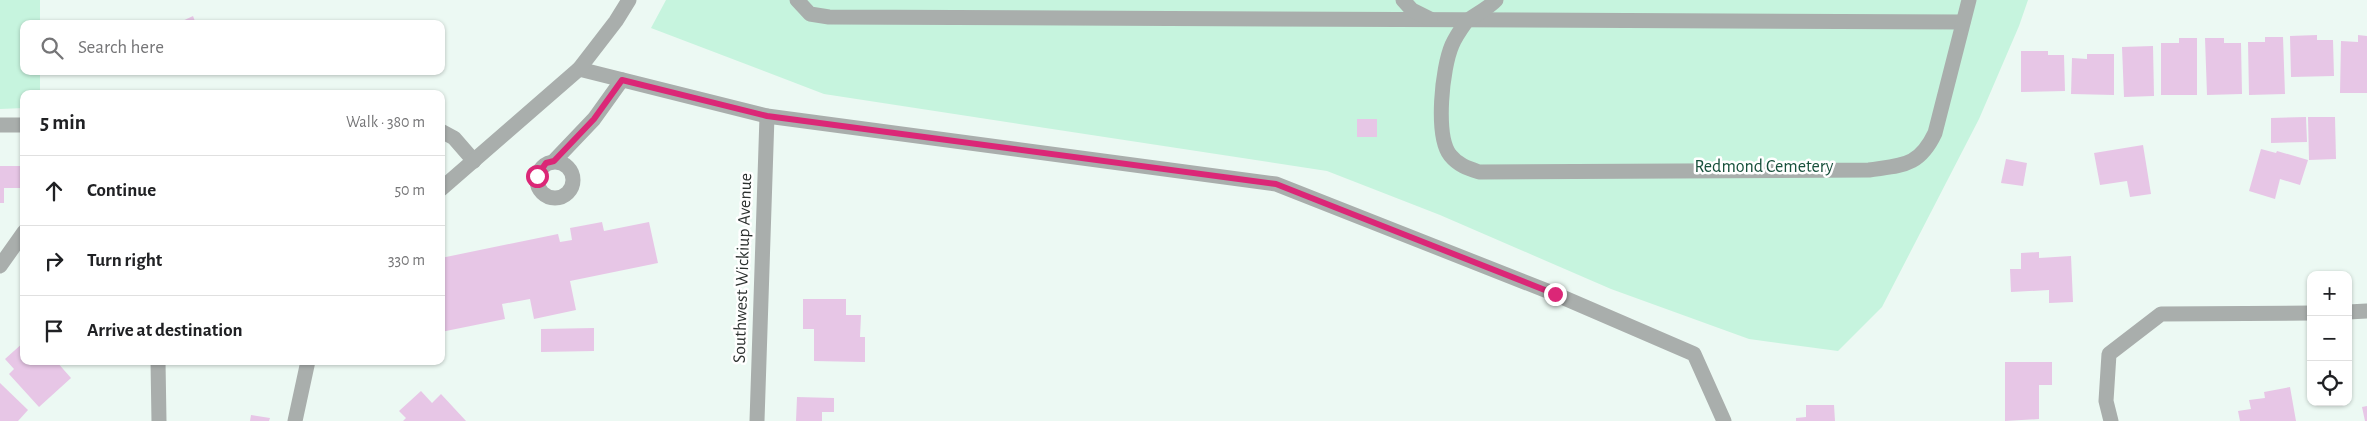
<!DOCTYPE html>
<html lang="en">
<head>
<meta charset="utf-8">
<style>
  body { margin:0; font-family:"Alegreya Sans",sans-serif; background:#f6f6f6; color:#202124 }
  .controls { position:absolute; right:15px; bottom:15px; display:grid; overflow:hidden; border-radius:10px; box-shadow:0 1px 4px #0004 }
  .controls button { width:45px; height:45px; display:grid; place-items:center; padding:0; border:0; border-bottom:1px solid #e0e0e0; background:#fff; color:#202124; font:25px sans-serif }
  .stop { position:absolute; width:15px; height:15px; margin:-11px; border:4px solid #db2777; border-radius:50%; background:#fff }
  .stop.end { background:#db2777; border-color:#fff; box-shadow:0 1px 5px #0008 }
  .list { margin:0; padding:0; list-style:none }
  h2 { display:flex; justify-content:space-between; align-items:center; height:65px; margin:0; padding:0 20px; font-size:21px }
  h2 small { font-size:16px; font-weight:400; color:#757577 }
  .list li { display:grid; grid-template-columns:32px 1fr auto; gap:15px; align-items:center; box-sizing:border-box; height:70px; padding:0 20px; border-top:1px solid #e0e0e0 }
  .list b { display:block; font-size:19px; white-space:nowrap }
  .list em { font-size:16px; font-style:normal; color:#757577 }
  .icon { flex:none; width:28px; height:28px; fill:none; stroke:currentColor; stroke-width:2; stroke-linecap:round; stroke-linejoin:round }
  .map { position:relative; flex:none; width:2367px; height:421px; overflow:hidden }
  .search { position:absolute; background:#fff; box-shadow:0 1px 4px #0004; left:20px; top:20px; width:425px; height:55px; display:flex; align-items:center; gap:12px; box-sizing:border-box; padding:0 18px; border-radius:10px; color:#757577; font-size:19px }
  .panel { position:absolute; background:#fff; box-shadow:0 1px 4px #0004; left:20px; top:90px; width:425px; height:275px; border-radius:10px }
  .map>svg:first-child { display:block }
  .green { fill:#c6f4de }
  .building { fill:#e7c6e6 }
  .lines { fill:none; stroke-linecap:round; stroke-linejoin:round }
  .minor { stroke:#a9aeac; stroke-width:15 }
  .route { stroke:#db2777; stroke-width:6 }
  .labels { text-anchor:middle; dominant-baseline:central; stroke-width:5; stroke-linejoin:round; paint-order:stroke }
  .park-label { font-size:18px; fill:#17503b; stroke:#fff }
  .street-label { font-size:18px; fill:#2c312f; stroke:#fff }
</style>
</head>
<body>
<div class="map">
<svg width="2367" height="421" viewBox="0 0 2367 421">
  <rect width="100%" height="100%" fill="#ecf9f3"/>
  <g class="green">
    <polygon points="0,0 40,0 40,24 24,24 24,71 40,71 40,94 24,94 24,108 0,109"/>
    <polygon points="666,0 2028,0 2019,26 1979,119 1882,307 1838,351 1749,339 1611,289 1440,215 1327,171 824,94 651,28"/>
  </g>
  <g class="building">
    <polygon points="193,16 196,24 176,24"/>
    <polygon points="2317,35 2317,40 2333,40 2334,76 2291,77 2290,36"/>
    <polygon points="2358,35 2367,36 2367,93 2340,93 2341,41 2358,42"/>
    <polygon points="2265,37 2283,37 2285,94 2249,95 2248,42 2265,42"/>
    <polygon points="2179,38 2197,38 2197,95 2161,95 2161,43 2179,43"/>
    <polygon points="2205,38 2224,38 2224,43 2241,43 2242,94 2207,95"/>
    <polygon points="2153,46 2154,96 2124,97 2122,47"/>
    <polygon points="2021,51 2048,51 2048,55 2064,55 2065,91 2021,92"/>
    <polygon points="2087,54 2114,54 2114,95 2071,94 2072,58 2087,59"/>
    <polygon points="2306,117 2307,142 2271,143 2271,118"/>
    <polygon points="2308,117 2335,117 2336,159 2309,160"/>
    <rect x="1357" y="119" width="20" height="18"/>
    <polygon points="2143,145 2151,194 2130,197 2127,181 2100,185 2094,153"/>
    <polygon points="2261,149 2276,153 2277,151 2308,160 2300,185 2280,179 2275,199 2249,191"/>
    <polygon points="2006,159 2027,163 2023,186 2001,183"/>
    <polygon points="0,166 23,166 23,188 4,188 4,203 0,203"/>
    <polygon points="602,222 604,231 649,222 658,263 570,281 576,310 534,319 530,299 502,304 505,319 441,332 441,298 445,297 441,276 441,258 558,234 560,242 572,240 570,228"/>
    <polygon points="2039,252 2039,258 2071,256 2073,302 2049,303 2049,290 2011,292 2010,269 2021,269 2021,253"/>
    <polygon points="803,299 846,299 846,315 861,315 860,337 865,337 865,362 814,361 814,329 803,329"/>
    <polygon points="594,328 594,351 541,352 541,329"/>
    <polygon points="24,342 24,361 56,361 71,378 39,407 9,374 14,369 5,359"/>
    <polygon points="2005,362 2052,362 2052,385 2039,385 2039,419 2005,421"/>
    <polygon points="0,383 28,410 18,421 0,421"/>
    <polygon points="2290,387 2296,421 2240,421 2238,411 2251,409 2249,400 2265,398 2264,392"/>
    <polygon points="421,391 432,403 441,394 466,421 403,421 406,418 399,411"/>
    <polygon points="797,397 834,398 834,412 822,412 822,421 796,421"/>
    <polygon points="1806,405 1834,405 1835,421 1796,421 1796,418 1806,417"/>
    <polygon points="2367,406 2367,421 2365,421 2362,407"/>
    <polygon points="251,415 270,418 269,421 250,421"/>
  </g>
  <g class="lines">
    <g class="minor">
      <polyline points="797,0 810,14 829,17 1963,22"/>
      <polyline points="1403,0 1412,10 1430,19"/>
      <path d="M1496,0c-8,9 -27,18 -30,22 -5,7 -11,16 -14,23 -10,23 -17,90 -2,110 8,10 17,13 29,17l390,-2c33,-5 50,-3 66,-37l34,-133"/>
      <polyline points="579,69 767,116 1276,184 1555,294 1694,354 1724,421"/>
      <polyline points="0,125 24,125"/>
      <polyline points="441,131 454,138 474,161"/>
      <polyline points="554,161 594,119 622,80"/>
      <circle cx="555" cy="180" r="18"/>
      <polyline points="441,189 579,69 616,21 629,0"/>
      <polyline points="0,266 24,232"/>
      <polyline points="2348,312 2367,311"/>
      <polyline points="158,361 159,421"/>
      <polyline points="295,421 308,361"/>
      <polyline points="757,421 767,116"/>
      <polyline points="2111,421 2106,401 2109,354 2161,314 2311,313"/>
    </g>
  </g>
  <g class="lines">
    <polyline class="route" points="537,176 546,163 554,161 594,119 622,80 767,116 1276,184 1555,294"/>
  </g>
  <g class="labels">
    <g class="park-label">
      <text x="1764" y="167">Redmond Cemetery</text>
    </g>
    <g class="street-label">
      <text transform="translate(743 268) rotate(-88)">Southwest Wickiup Avenue</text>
    </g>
  </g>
</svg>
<div class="controls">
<button>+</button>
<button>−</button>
<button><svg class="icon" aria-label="locate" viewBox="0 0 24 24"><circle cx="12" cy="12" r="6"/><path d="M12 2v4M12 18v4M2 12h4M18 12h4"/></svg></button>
</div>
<div class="stop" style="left:537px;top:176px"></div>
<div class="stop end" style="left:1555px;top:294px"></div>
<div class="search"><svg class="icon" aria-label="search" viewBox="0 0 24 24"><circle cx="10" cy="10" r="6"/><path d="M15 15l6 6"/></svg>Search here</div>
<section class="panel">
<h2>5 min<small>Walk · 380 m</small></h2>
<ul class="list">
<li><svg class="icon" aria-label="ahead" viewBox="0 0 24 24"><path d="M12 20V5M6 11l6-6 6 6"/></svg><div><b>Continue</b></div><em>50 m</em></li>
<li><svg class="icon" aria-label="right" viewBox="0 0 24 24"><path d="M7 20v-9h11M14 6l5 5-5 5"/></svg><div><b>Turn right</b></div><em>330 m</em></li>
<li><svg class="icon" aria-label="arrive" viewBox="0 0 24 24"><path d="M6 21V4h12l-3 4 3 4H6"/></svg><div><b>Arrive at destination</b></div></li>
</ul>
</section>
</div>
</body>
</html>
